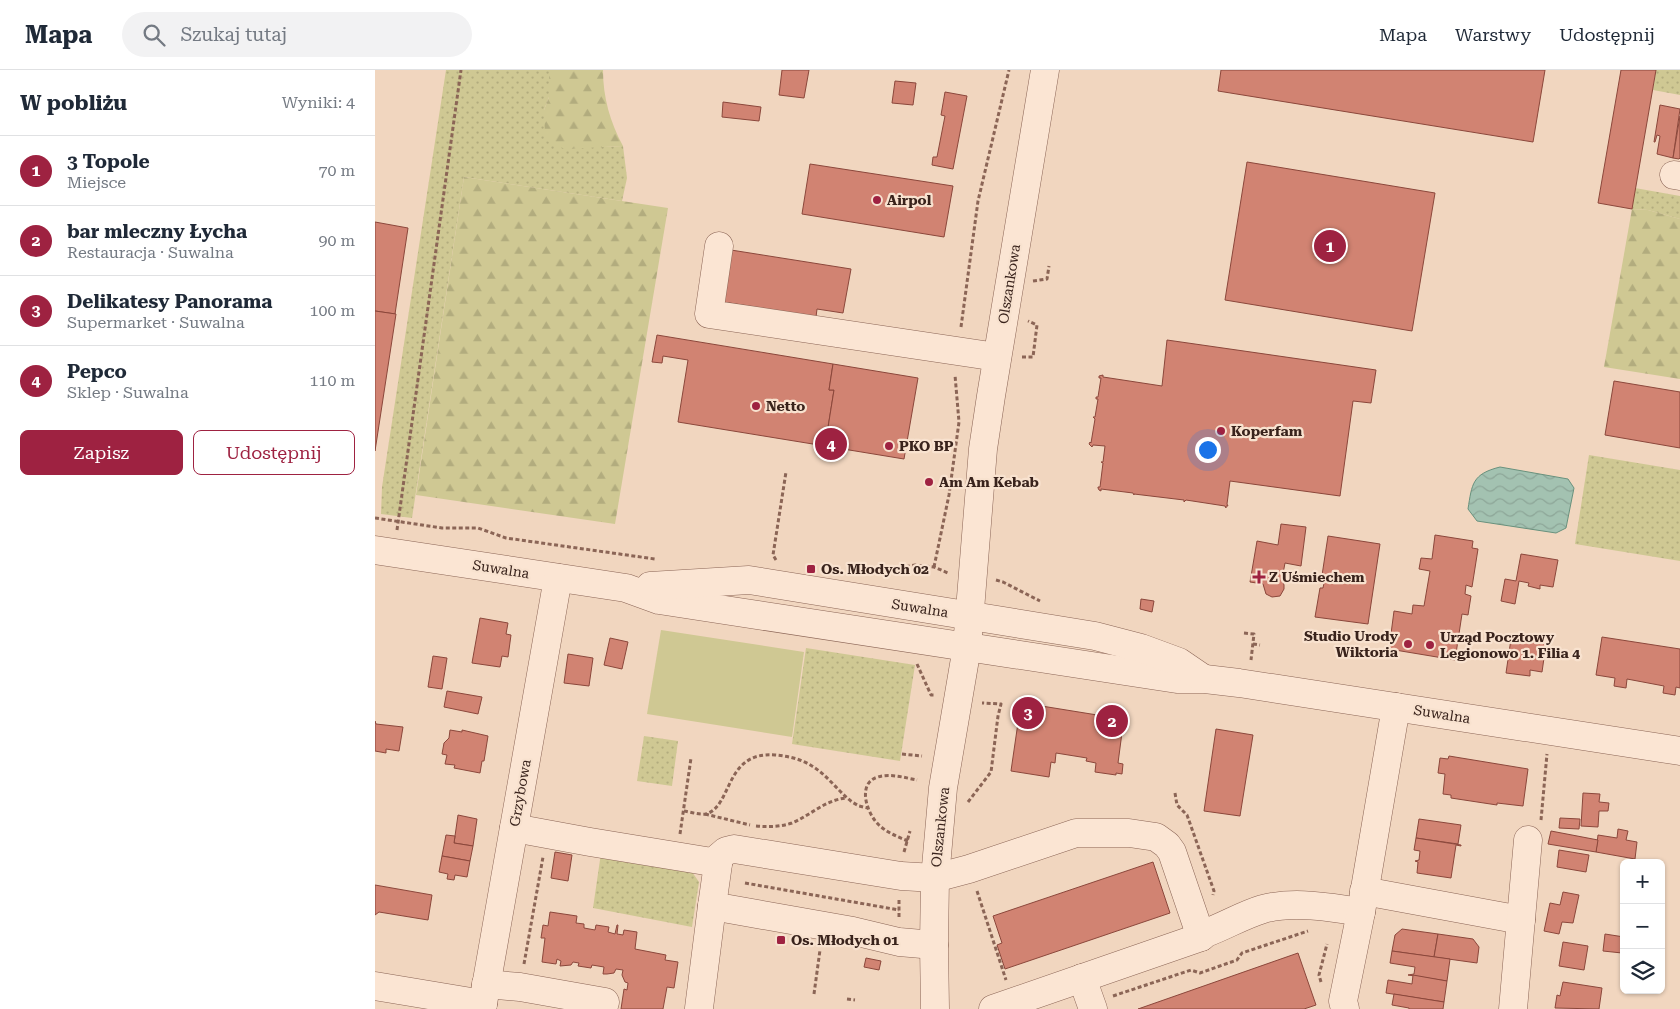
<!DOCTYPE html>
<html lang="pl">
<head>
<meta charset="utf-8">
<style>
  body { margin:0; font-family:"Roboto Serif",serif; background:#f2f2f3; color:#1f2937 }
  .controls { position:absolute; right:15px; bottom:15px; display:grid; overflow:hidden; border-radius:8px; box-shadow:0 1px 4px #0004 }
  .controls button { width:45px; height:45px; display:grid; place-items:center; padding:0; border:0; border-bottom:1px solid #e0e1e3; background:#fff; color:#1f2937; font:25px sans-serif }
  .you { position:absolute; left:832px; top:379px; width:18px; height:18px; margin:-12px; border:4px solid #fff; border-radius:50%; background:#1a73e8; box-shadow:0 0 0 8px #1a73e833 }
  .badge { display:grid; place-items:center; width:32px; height:32px; border-radius:50%; background:#9e2241; color:#fff; font-size:16px; font-weight:700 }
  .pin { position:absolute; translate:-50% -50%; border:2px solid #fff; box-shadow:0 1px 5px #0006 }
  .list { margin:0; padding:0; list-style:none }
  h2 { display:flex; justify-content:space-between; align-items:center; height:65px; margin:0; padding:0 20px; font-size:21px }
  h2 small { font-size:16px; font-weight:400; color:#747a83 }
  .list li { display:grid; grid-template-columns:32px 1fr auto; gap:15px; align-items:center; box-sizing:border-box; height:70px; padding:0 20px; border-top:1px solid #e0e1e3 }
  .list b { display:block; font-size:19px; white-space:nowrap }
  .list p { margin:0; font-size:16px; white-space:nowrap; color:#747a83 }
  .list em { font-size:16px; font-style:normal; color:#747a83 }
  .actions { display:flex; gap:10px; padding:15px 20px }
  .actions a { flex:1; padding:11px 0; border:1px solid #9e2241; border-radius:8px; text-align:center; font-size:18px; color:#9e2241 }
  .actions .main { background:#9e2241; color:#fff }
  .icon { flex:none; width:28px; height:28px; fill:none; stroke:currentColor; stroke-width:2; stroke-linecap:round; stroke-linejoin:round }
  .map { position:relative; flex:none; width:1305px; height:939px; overflow:hidden }
  header { display:flex; align-items:center; gap:30px; box-sizing:border-box; height:70px; padding:0 25px; background:#fff; border-bottom:1px solid #e0e1e3 }
  header strong { font-size:24px }
  nav { display:flex; gap:28px; margin-inline-start:auto; font-size:18px }
  .search { width:350px; height:45px; background:#f2f2f3; display:flex; align-items:center; gap:12px; box-sizing:border-box; padding:0 18px; border-radius:28px; color:#747a83; font-size:19px }
  main { display:flex }
  aside { flex:1; background:#fff }
  .map>svg:first-child { display:block }
  .grass { fill:url(#grass-dots) }
  .forest { fill:url(#forest-firs) }
  .pitch { fill:#cfc893 }
  .water { fill:url(#water-waves); stroke:#69917d }
  .building { fill:#d18372; stroke:#8b473b }
  .lines { fill:none; stroke-linecap:round; stroke-linejoin:round }
  .minor-casing { stroke:#8b6556; stroke-width:29 }
  .path { stroke:#8b6556; stroke-width:3; stroke-dasharray:4 2.5; stroke-linecap:butt }
  .minor { stroke:#fbe5d3; stroke-width:28 }
  .poi-dot { fill:#9e2241; stroke:#f8e2cf; stroke-width:2 }
  .labels { text-anchor:middle; dominant-baseline:central; stroke-width:4.5; stroke-linejoin:round; paint-order:stroke }
  .poi-label { font-size:14px; font-weight:bold; fill:#39231c; stroke:#f8e2cf; text-anchor:start }
  .street-label { font-size:14px; fill:#39231c; stroke:#f8e2cf }
</style>
</head>
<body>
<header>
<strong>Mapa</strong>
<div class="search"><svg class="icon" aria-label="search" viewBox="0 0 24 24"><circle cx="10" cy="10" r="6"/><path d="M15 15l6 6"/></svg>Szukaj tutaj</div>
<nav><a>Mapa</a><a>Warstwy</a><a>Udostępnij</a></nav>
</header>
<main>
<aside>
<h2>W pobliżu<small>Wyniki: 4</small></h2>
<ul class="list">
<li><span class="badge">1</span><div><b>3 Topole</b><p>Miejsce</p></div><em>70 m</em></li>
<li><span class="badge">2</span><div><b>bar mleczny Łycha</b><p>Restauracja · Suwalna</p></div><em>90 m</em></li>
<li><span class="badge">3</span><div><b>Delikatesy Panorama</b><p>Supermarket · Suwalna</p></div><em>100 m</em></li>
<li><span class="badge">4</span><div><b>Pepco</b><p>Sklep · Suwalna</p></div><em>110 m</em></li>
</ul>
<div class="actions"><a class="main">Zapisz</a><a>Udostępnij</a></div>
</aside>
<div class="map">
<svg width="1305" height="939" viewBox="0 0 1305 939">
  <defs>
    <pattern id="grass-dots" width="8" height="8" patternUnits="userSpaceOnUse" patternTransform="scale(1.25)"><rect width="8" height="8" fill="#cfc893"/><path d="M2 2h.1M6 6h.1" fill="none" stroke="#b2ac7e" stroke-width="1.8" stroke-linecap="round"/></pattern>
    <pattern id="forest-firs" width="22" height="20" patternUnits="userSpaceOnUse" patternTransform="scale(1.25)"><rect width="22" height="20" fill="#cfc893"/><path d="M5 1l3.5 6h-7zM16 11l3.5 6h-7z" fill="#b2ac7e"/></pattern>
    <pattern id="water-waves" width="16" height="10" patternUnits="userSpaceOnUse" patternTransform="scale(1.25)"><rect width="16" height="10" fill="#a3c2b1"/><path d="M0 5q4-4 8 0t8 0" fill="none" stroke="#8da698"/></pattern>
  </defs>
  <rect width="100%" height="100%" fill="#f1d6bf"/>
  <g class="grass">
    <polygon points="71,0 174,0 174,27 169,40 224,77 248,76 252,108 247,131 89,107 37,448 6,444 7,417"/>
    <polygon points="1281,0 1305,0 1305,25 1278,20"/>
    <polygon points="1260,118 1305,126 1305,149 1273,140 1257,139"/>
    <polygon points="1214,385 1305,400 1305,491 1200,474"/>
    <polygon points="431,578 540,595 525,691 417,674"/>
    <polygon points="269,666 303,671 297,716 262,711"/>
    <polygon points="226,783 315,799 324,812 317,857 218,838"/>
  </g>
  <g class="forest">
    <path d="M174,0h54c0,27 7,52 20,76l-58,3 -18,-8 -2,-7 -1,-24 5,-13z"/>
    <polygon points="89,107 293,138 240,454 41,425"/>
    <polygon points="1257,139 1273,140 1305,149 1305,309 1229,297"/>
  </g>
  <polygon class="pitch" points="286,560 429,582 417,667 272,644"/>
  <path class="water" d="M1125,397l68,12 6,9 -8,40 -10,5 -79,-12 -9,-12c4,-25 4,-35 32,-42z"/>
  <g class="building">
    <polygon points="407,0 434,0 429,28 404,25"/>
    <polygon points="846,0 1170,0 1158,72 843,21"/>
    <polygon points="1246,0 1281,0 1257,139 1223,133"/>
    <polygon points="520,11 541,13 538,35 517,33"/>
    <polygon points="570,22 592,26 578,99 557,95 558,87 562,87 570,46 566,45"/>
    <polygon points="348,32 386,37 384,51 347,47"/>
    <polygon points="1285,35 1305,39 1298,88 1282,84 1285,66 1282,65 1280,72 1279,72"/>
    <polygon points="1305,46 1305,88 1304,89 1298,88"/>
    <polygon points="872,92 1060,123 1037,261 850,230"/>
    <polygon points="435,94 578,116 569,167 427,144"/>
    <polygon points="0,152 33,158 20,244 0,241"/>
    <polygon points="356,180 476,199 468,243 442,239 441,247 348,232"/>
    <polygon points="0,241 21,244 0,381"/>
    <polygon points="282,265 458,294 454,320 459,320 450,376 303,352 313,290 288,286 287,293 277,292"/>
    <polygon points="792,270 1001,300 996,333 978,331 965,426 855,411 852,434 853,436 851,436 851,438 850,436 811,430 809,432 809,430 759,424 759,425 758,423 726,419 726,421 724,420 723,418 723,417 725,417 728,393 726,392 728,392 730,376 718,375 717,377 714,374 715,372 716,373 720,349 718,347 720,347 723,329 721,329 721,327 723,327 726,308 724,308 724,306 728,305 728,307 787,316"/>
    <polygon points="458,294 543,308 529,389 450,376 459,320 454,320"/>
    <polygon points="1239,311 1305,322 1305,378 1230,365"/>
    <polygon points="906,454 931,457 926,496 910,493 907,509 909,515 909,519 905,526 897,527 891,524 888,514 875,512 882,471 903,475"/>
    <polygon points="1060,465 1098,471 1097,478 1103,479 1097,517 1091,515 1090,524 1096,526 1093,545 1087,544 1080,590 1014,579 1019,541 1037,544 1038,535 1049,536 1055,501 1044,499 1046,488 1057,489"/>
    <polygon points="953,466 1005,474 993,554 940,547 945,518 948,518 949,513 946,512"/>
    <polygon points="1146,484 1183,490 1178,517 1165,515 1165,519 1153,516 1154,513 1144,511 1140,534 1126,531 1130,509 1141,511"/>
    <polygon points="766,529 779,531 777,542 765,539"/>
    <polygon points="105,548 133,553 131,564 136,565 133,587 127,586 125,597 97,593"/>
    <polygon points="1227,567 1305,579 1305,618 1301,617 1300,625 1288,623 1289,616 1252,609 1251,618 1239,616 1240,608 1221,605"/>
    <polygon points="235,568 253,572 247,599 229,595"/>
    <polygon points="1136,569 1171,574 1167,602 1155,600 1155,606 1131,603"/>
    <polygon points="193,584 218,588 214,616 189,613"/>
    <polygon points="58,586 72,588 67,619 53,617"/>
    <polygon points="72,621 107,627 103,644 69,637"/>
    <polygon points="648,633 747,649 746,655 748,655 743,693 748,694 747,704 741,703 741,705 720,702 721,693 711,691 712,688 681,683 680,693 676,692 674,707 636,701 645,639 647,639"/>
    <polygon points="0,651 1,654 28,657 24,681 11,679 11,683 0,681"/>
    <polygon points="841,659 878,665 865,746 829,741"/>
    <polygon points="75,660 87,662 87,660 113,666 109,691 107,691 105,703 79,698 80,695 70,694 72,685 67,684 69,673 74,668"/>
    <polygon points="1074,686 1153,699 1148,736 1122,733 1122,735 1076,728 1076,725 1068,724 1070,704 1063,703 1065,688 1073,689"/>
    <polygon points="1208,723 1225,724 1224,732 1234,733 1233,741 1224,741 1223,757 1206,756"/>
    <polygon points="83,745 102,749 98,776 79,773"/>
    <polygon points="1185,748 1205,749 1204,759 1184,758"/>
    <polygon points="1044,749 1086,755 1083,774 1041,768"/>
    <polygon points="1243,759 1253,761 1251,770 1262,772 1260,789 1221,782 1223,765 1242,768"/>
    <polygon points="1176,761 1223,770 1221,782 1173,774"/>
    <polygon points="71,765 80,766 79,773 98,776 95,791 67,786"/>
    <polygon points="1041,768 1086,775 1086,776 1081,775 1076,808 1042,803 1043,792 1040,791 1044,790 1045,781 1039,780"/>
    <polygon points="1184,780 1214,785 1211,802 1182,797"/>
    <polygon points="180,782 197,785 193,811 176,808"/>
    <polygon points="67,786 95,791 92,807 80,805 79,810 72,809 73,804 64,802"/>
    <polygon points="778,792 795,843 630,899 622,875 627,873 618,846"/>
    <polygon points="0,815 57,825 53,850 4,842 0,845"/>
    <polygon points="1188,822 1204,825 1198,853 1187,852 1184,864 1169,861 1175,833 1185,835"/>
    <polygon points="175,842 202,846 201,853 209,854 209,858 220,860 221,855 234,857 233,862 240,864 242,855 243,855 242,864 248,865 249,860 262,862 260,879 291,885 290,890 303,892 299,918 292,917 288,939 246,939 249,919 252,920 253,913 250,912 247,905 248,900 241,899 239,903 232,904 228,904 229,897 217,895 216,898 203,896 204,893 198,892 196,895 185,896 186,891 182,889 181,894 167,892 170,868 166,868 168,855 173,856"/>
    <polygon points="1027,859 1063,864 1059,887 1017,881 1020,865"/>
    <polygon points="1063,864 1098,869 1104,877 1102,893 1059,887"/>
    <polygon points="1230,864 1249,867 1247,883 1228,881"/>
    <polygon points="1188,872 1213,876 1209,900 1184,896"/>
    <polygon points="1017,881 1075,889 1072,911 1033,905 1039,904 1040,897 1015,893"/>
    <polygon points="923,883 941,935 929,939 763,939"/>
    <polygon points="491,888 506,891 504,900 489,897"/>
    <polygon points="1038,905 1072,911 1069,932 1011,923 1013,910 1037,914"/>
    <polygon points="1188,912 1227,918 1224,939 1180,938 1182,925 1185,926"/>
    <polygon points="1019,924 1069,932 1068,939 1034,939 1034,938 1017,935"/>
  </g>
  <g class="lines">
    <defs>
      <g id="minor">
        <polyline points="1299,105 1305,106"/>
        <polyline points="344,176 334,244 622,287"/>
        <polyline points="0,480 251,518 284,530 802,609 830,609 864,613 1305,681"/>
        <polyline points="275,516 374,510 720,566 766,578 804,592 826,607"/>
        <polyline points="139,758 215,772 343,793"/>
        <polyline points="989,821 1146,850"/>
        <polyline points="559,875 524,872 478,861 337,836 344,787 351,781 359,779 526,806 560,808 594,799 701,763 754,763 781,767 792,775 797,782 826,867"/>
        <polyline points="707,908 718,939"/>
        <polyline points="111,914 145,917 230,932 228,939"/>
        <polyline points="0,916 108,934"/>
        <polyline points="324,938 337,836"/>
        <polyline points="107,939 183,508"/>
        <polyline points="560,939 559,875 560,808 568,718 592,577 608,379 616,326 670,0"/>
        <path d="M618,939l208,-72 5,-4c19,-7 37,-18 57,-24 29,-8 68,-2 98,3"/>
        <polyline points="970,939 968,931 986,842 1021,637"/>
        <polyline points="1138,939 1153,770"/>
      </g>
    </defs>
    <use href="#minor" class="minor-casing"/>
    <g class="path">
      <polyline points="658,211 672,209 674,196"/>
      <polyline points="586,257 603,131 634,0"/>
      <polyline points="647,287 658,287 662,255 653,251"/>
      <polyline points="0,448 67,458 103,458 131,468 280,489"/>
      <polyline points="22,460 86,0"/>
      <polyline points="401,490 398,485 411,402"/>
      <polyline points="559,497 574,425 584,352 580,305"/>
      <polyline points="499,503 540,495 559,497 573,503"/>
      <polyline points="621,510 628,512 665,531"/>
      <polyline points="869,563 879,564 876,590"/>
      <polyline points="878,574 885,575"/>
      <polyline points="542,594 556,625 559,625"/>
      <polyline points="527,684 547,686"/>
      <polyline points="800,723 802,735 812,745 839,821 838,825"/>
      <polyline points="593,732 616,702 623,646 626,634 607,633"/>
      <path d="M309,741c6,1 16,4 22,3 27,-8 18,-63 69,-59 13,1 26,4 37,11 15,9 26,25 40,36l7,4 9,2"/>
      <polyline points="330,744 375,755"/>
      <polyline points="1166,750 1172,684"/>
      <path d="M381,756c12,1 24,1 36,-3 19,-8 33,-23 54,-25"/>
      <polyline points="305,764 316,688"/>
      <path d="M533,771c-10,-4 -20,-8 -28,-15 -13,-11 -24,-43 -2,-49 12,-4 28,1 39,3"/>
      <polyline points="529,782 535,761"/>
      <polyline points="370,813 524,840"/>
      <polyline points="602,821 631,910"/>
      <polyline points="524,847 524,830"/>
      <polyline points="149,894 168,787"/>
      <polyline points="946,912 944,905 952,874"/>
      <polyline points="439,924 445,880"/>
      <polyline points="738,926 816,900 825,903 862,890 867,883 933,861"/>
      <polyline points="472,929 480,930"/>
    </g>
    <use href="#minor" class="minor"/>
  </g>
  <g class="poi-dot">
    <circle cx="502" cy="130" r="5"/>
    <circle cx="381" cy="336" r="5"/>
    <circle cx="846" cy="361" r="5"/>
    <circle cx="514" cy="376" r="5"/>
    <circle cx="554" cy="412" r="5"/>
    <rect x="431" y="494" width="10" height="10" rx="2.5"/>
    <path d="M881.5 499.5h5v5h5v5h-5v5h-5v-5h-5v-5h5z"/>
    <circle cx="1033" cy="574" r="5"/>
    <circle cx="1055" cy="575" r="5"/>
    <rect x="401" y="865" width="10" height="10" rx="2.5"/>
  </g>
  <g class="labels">
    <g class="poi-label">
      <text x="512" y="130">Airpol</text>
      <text x="391" y="336">Netto</text>
      <text x="856" y="361">Koperfam</text>
      <text x="524" y="376">PKO BP</text>
      <text x="564" y="412">Am Am Kebab</text>
      <text x="446" y="499">Os. Młodych 02</text>
      <text x="894" y="507">Z Uśmiechem</text>
      <text x="1023" y="566" text-anchor="end">Studio Urody<tspan x="1023" dy="16">Wiktoria</tspan></text>
      <text x="1065" y="567">Urząd Pocztowy<tspan x="1065" dy="16">Legionowo 1. Filia 4</tspan></text>
      <text x="416" y="870">Os. Młodych 01</text>
    </g>
    <g class="street-label">
      <text transform="translate(634 214) rotate(-81)">Olszankowa</text>
      <text transform="translate(126 499) rotate(9)">Suwalna</text>
      <text transform="translate(545 538) rotate(9)">Suwalna</text>
      <text transform="translate(1067 644) rotate(9)">Suwalna</text>
      <text transform="translate(145 723) rotate(-80)">Grzybowa</text>
      <text transform="translate(565 757) rotate(-84)">Olszankowa</text>
    </g>
  </g>
</svg>
<div class="controls">
<button>+</button>
<button>−</button>
<button><svg class="icon" aria-label="layers" viewBox="0 0 24 24"><path d="M12 4l9 5-9 5-9-5zM3 14l9 5 9-5"/></svg></button>
</div>
<div class="you"></div>
<div class="pin badge" style="left:955px;top:176px">1</div>
<div class="pin badge" style="left:737px;top:651px">2</div>
<div class="pin badge" style="left:653px;top:643px">3</div>
<div class="pin badge" style="left:456px;top:374px">4</div>
</div>
</main>
</body>
</html>
